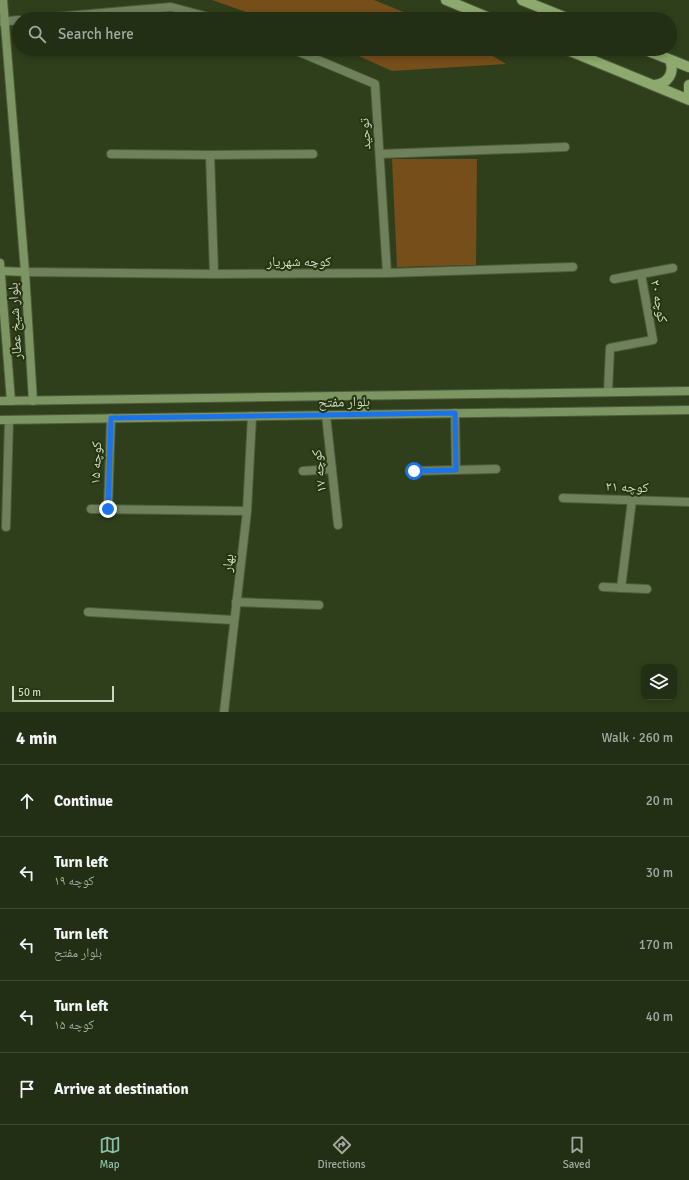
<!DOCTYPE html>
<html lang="en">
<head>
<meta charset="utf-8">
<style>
  body { margin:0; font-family:Signika,"Noto Naskh Arabic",sans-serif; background:#2b371d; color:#f1f3f6 }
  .controls { position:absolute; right:12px; bottom:12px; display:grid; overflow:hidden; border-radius:8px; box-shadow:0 2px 6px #0003 }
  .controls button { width:36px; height:36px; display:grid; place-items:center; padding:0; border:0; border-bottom:1px solid #404a34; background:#232f14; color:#f1f3f6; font:20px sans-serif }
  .scale { position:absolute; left:12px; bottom:10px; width:102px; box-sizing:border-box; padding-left:4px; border:2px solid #ccd6c1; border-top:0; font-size:11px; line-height:14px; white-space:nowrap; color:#ccd6c1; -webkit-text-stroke:3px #253510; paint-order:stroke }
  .stop { position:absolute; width:12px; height:12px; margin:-9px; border:3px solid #1a73e8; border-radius:50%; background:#fff }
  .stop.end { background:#1a73e8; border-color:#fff; box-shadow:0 1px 4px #0008 }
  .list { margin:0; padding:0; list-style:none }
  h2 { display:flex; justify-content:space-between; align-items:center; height:52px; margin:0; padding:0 16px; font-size:17px }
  h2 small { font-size:13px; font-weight:400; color:#a3a9a0 }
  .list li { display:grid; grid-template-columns:26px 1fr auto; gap:12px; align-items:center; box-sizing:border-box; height:72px; padding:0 16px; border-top:1px solid #404a34 }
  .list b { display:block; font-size:15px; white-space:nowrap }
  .list p { margin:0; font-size:13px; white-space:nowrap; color:#a3a9a0 }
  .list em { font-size:13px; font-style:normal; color:#a3a9a0 }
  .icon { flex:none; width:22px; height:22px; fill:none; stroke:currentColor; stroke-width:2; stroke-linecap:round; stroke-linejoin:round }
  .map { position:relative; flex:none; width:689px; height:712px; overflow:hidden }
  .search { position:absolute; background:#232f14; box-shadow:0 2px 6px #0003; left:12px; right:12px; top:12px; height:44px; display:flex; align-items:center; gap:10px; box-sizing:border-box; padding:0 14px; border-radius:22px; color:#a3a9a0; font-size:15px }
  .sheet { height:412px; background:#232f14 }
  nav { display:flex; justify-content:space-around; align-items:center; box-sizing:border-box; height:56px; border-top:1px solid #404a34; background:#232f14; font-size:11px; color:#a3a9a0 }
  nav a { display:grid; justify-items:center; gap:2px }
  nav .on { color:#8abfa5 }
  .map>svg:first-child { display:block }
  .green { fill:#764e1a }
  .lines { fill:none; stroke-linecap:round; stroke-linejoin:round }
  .street-casing { stroke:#4d5b3b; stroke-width:10 }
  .secondary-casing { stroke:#4d5b3b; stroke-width:10 }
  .primary-casing { stroke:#4d5b3b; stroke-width:12 }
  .street { stroke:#6e815a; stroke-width:8 }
  .secondary { stroke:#7d9563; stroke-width:8 }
  .primary { stroke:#8da96d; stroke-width:10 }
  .route { stroke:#1a73e8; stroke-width:5 }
  .labels { text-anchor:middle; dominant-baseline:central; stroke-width:4; stroke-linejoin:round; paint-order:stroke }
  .street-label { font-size:14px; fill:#ccd6c1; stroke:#253510 }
</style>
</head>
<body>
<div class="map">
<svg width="689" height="712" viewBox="0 0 689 712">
  <rect width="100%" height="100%" fill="#2f3f1b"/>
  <g class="green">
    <polygon points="212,0 374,0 421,19 266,19"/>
    <polygon points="343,49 481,49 506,64 392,71"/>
    <polygon points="392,159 477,159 476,265 397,267"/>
  </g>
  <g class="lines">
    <defs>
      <g id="street">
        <polyline points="32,19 171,7 216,19"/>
        <polyline points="0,22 19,20"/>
        <polyline points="292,49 375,84 387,273"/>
        <polyline points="111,154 210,155 313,154"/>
        <polyline points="380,154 565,147"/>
        <polyline points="210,155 214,274"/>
        <polyline points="25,272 214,274 387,273 573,267"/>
        <polyline points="614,279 673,268"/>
        <polyline points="608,392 610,348 653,340 641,274"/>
        <polyline points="455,413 456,470"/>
        <polyline points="326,415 338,525"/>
        <polyline points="303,471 332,469"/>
        <polyline points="414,471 496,469"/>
        <polyline points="563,498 689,502"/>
        <polyline points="91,509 247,511"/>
        <polyline points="108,509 111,418"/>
        <polyline points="6,527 9,420"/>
        <polyline points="603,587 647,589"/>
        <polyline points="621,588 632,500"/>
        <polyline points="236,602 319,605"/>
        <polyline points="88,612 234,620"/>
        <polyline points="224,712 247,511 252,416"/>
      </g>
      <g id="secondary">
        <polyline points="3,0 25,272 33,401"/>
        <polyline points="0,263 11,401"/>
        <polyline points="1,271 25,272"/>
        <polyline points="363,396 363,414"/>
        <polyline points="0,401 689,391"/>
        <polyline points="0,420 689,410"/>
      </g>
      <g id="primary">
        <polyline points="446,0 492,19"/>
        <polyline points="522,0 569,19"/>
        <polyline points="565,49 689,100"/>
        <polyline points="643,49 689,67"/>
        <path d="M654,85c14,-1 21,-12 16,-25"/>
        <polyline points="689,85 689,92"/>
      </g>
    </defs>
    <use href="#street" class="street-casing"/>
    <use href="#secondary" class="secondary-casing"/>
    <use href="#primary" class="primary-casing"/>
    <use href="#street" class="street"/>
    <use href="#secondary" class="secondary"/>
    <use href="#primary" class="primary"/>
  </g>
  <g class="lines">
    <polyline class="route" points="108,509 111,418 455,413 456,470 414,471"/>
  </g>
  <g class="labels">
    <g class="street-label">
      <text transform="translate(365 134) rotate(-94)">توحید</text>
      <text x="299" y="261">کوچه شهریار</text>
      <text transform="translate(659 301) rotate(79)">کوچه ۲۰</text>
      <text transform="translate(15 321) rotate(-93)">بلوار شیخ عطار</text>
      <text transform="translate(344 402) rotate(-1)">بلوار مفتح</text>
      <text transform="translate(96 463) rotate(-88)">کوچه ۱۵</text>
      <text transform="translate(319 471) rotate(-97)">کوچه ۱۷</text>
      <text transform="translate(627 487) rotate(2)">کوچه ۲۱</text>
      <text transform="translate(228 563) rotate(-83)">بهار</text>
    </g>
  </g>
</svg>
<div class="controls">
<button><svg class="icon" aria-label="layers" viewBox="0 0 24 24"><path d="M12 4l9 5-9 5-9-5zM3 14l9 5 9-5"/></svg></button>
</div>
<div class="scale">50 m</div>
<div class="stop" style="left:414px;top:471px"></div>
<div class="stop end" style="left:108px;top:509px"></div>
<div class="search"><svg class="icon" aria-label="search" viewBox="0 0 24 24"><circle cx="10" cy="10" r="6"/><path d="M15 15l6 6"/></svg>Search here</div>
</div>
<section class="sheet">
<h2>4 min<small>Walk · 260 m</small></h2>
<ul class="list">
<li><svg class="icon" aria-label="ahead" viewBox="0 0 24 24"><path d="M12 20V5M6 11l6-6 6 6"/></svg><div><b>Continue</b></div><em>20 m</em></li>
<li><svg class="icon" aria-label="left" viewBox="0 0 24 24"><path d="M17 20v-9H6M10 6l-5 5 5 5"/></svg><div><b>Turn left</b><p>کوچه ۱۹</p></div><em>30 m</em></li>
<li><svg class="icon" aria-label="left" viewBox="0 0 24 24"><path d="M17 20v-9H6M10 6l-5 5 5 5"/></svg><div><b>Turn left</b><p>بلوار مفتح</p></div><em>170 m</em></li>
<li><svg class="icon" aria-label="left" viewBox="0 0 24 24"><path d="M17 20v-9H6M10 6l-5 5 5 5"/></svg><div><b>Turn left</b><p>کوچه ۱۵</p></div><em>40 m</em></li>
<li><svg class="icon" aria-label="arrive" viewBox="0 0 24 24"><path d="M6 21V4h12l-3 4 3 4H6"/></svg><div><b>Arrive at destination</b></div></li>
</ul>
</section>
<nav>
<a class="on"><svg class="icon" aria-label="map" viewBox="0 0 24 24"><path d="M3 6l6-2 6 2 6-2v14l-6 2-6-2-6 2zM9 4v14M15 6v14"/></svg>Map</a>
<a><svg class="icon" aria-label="directions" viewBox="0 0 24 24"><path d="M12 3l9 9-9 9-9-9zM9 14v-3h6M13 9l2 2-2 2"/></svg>Directions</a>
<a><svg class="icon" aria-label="saved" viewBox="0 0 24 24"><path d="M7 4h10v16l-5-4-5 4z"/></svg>Saved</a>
</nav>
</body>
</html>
